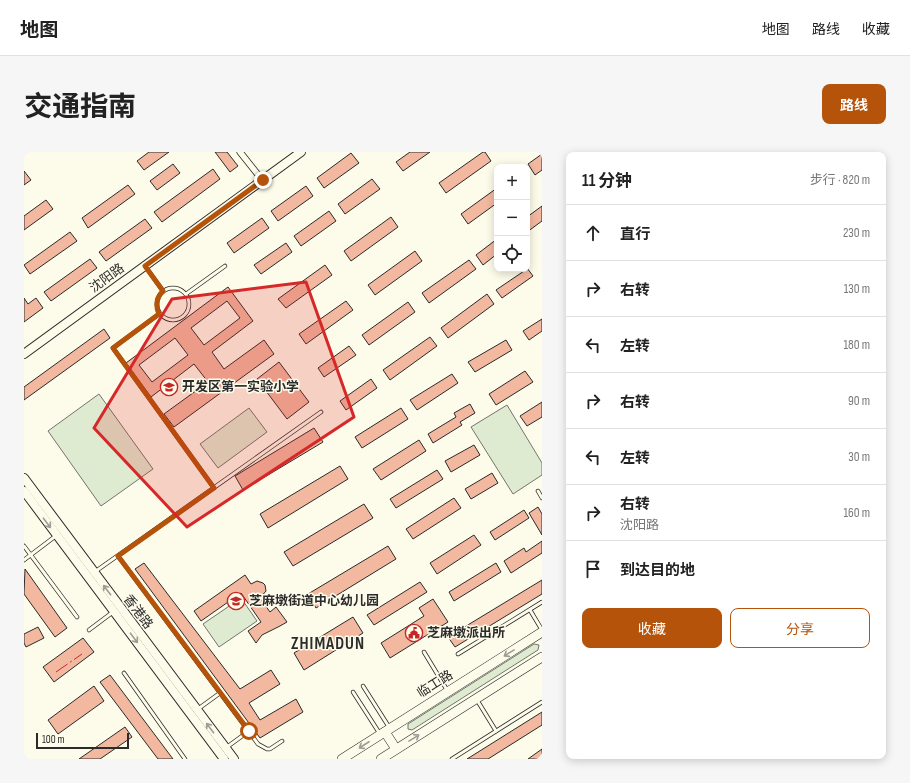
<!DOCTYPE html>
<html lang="zh">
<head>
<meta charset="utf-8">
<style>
  body { margin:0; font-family:"Sofia Sans Condensed","Noto Sans SC",sans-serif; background:#f6f6f6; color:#222 }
  .controls { position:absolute; right:12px; top:12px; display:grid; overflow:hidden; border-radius:8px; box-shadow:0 2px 10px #0003 }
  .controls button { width:36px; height:36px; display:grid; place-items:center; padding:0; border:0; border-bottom:1px solid #e0e0e0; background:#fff; color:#222; font:20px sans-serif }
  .scale { position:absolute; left:12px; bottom:10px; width:93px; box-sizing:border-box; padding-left:4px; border:2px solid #2b2b2b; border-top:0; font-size:11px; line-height:14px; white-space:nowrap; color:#2b2b2b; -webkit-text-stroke:3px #fdfbea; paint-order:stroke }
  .stop { position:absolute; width:12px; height:12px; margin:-9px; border:3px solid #b45309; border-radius:50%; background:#fff }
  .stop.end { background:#b45309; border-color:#fff; box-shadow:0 1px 4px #0008 }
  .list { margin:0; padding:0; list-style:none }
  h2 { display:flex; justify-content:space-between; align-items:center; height:52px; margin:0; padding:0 16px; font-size:17px }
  h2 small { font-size:13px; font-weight:400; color:#767676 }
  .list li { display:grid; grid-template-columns:26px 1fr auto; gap:12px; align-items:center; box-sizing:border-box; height:56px; padding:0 16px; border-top:1px solid #e0e0e0 }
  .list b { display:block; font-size:15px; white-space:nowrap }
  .list p { margin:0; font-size:13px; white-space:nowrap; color:#767676 }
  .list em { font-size:13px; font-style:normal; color:#767676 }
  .actions { display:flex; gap:8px; padding:12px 16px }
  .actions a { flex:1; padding:9px 0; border:1px solid #b45309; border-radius:8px; text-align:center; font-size:14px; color:#b45309 }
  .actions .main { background:#b45309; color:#fff }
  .icon { flex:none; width:22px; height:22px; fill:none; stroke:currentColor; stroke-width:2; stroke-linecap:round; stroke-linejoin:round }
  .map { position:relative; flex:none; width:518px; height:607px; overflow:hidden; border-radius:8px }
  header { display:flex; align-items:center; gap:24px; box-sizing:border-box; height:56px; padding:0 20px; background:#fff; border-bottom:1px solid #e0e0e0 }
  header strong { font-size:19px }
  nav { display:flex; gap:22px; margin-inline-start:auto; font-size:14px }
  .intro { display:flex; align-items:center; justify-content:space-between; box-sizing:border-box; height:96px; padding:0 24px }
  h1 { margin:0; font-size:28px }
  .button { padding:10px 18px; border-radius:8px; background:#b45309; color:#fff; font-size:14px; font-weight:700 }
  main { display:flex; gap:24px; padding:0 24px }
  aside { flex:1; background:#fff; border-radius:8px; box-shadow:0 2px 10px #0003 }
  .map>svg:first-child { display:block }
  .green { fill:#deebd1; stroke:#74746e }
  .building { fill:#f2b8a0; stroke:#2b2b2b; fill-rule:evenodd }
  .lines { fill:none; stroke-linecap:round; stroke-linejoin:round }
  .lane-casing { stroke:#2b2b2b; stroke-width:4.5 }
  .street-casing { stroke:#2b2b2b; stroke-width:7 }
  .secondary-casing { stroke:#2b2b2b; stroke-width:10 }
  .primary-casing { stroke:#2b2b2b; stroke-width:10 }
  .lane { stroke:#fdfbea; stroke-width:3 }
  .street { stroke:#fdfbea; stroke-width:5.5 }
  .secondary { stroke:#fdfbea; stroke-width:8 }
  .primary { stroke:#fdfbea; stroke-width:9 }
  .power { stroke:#c62828; stroke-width:1; stroke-dasharray:14 3 2 3; stroke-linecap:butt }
  .oneway { stroke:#9e9d94 }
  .route { stroke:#b45309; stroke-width:5 }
  .marked { fill:#d62828; fill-opacity:0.2; stroke:#d62828; stroke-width:3; stroke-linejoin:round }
  .labels { text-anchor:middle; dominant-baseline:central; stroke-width:3; stroke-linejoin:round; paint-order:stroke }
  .street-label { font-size:13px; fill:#2b2b2b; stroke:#fdfbea }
  .poi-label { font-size:13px; font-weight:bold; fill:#2b2b2b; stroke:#fdfbea; text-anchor:start }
  .district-label { font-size:17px; font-weight:bold; letter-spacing:1px; fill:#2b2b2b; stroke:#fdfbea }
</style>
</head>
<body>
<header>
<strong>地图</strong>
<nav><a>地图</a><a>路线</a><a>收藏</a></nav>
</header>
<div class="intro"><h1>交通指南</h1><a class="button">路线</a></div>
<main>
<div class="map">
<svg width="518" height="607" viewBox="0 0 518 607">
  <rect width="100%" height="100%" fill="#fdfbea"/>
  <g class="green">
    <polygon points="75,242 129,317 77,354 24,279"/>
    <polygon points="483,253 518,311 518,323 489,342 447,275"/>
    <polygon points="225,256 243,280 194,316 176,292"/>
    <polygon points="217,446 233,469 195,495 179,472"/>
    <polygon points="510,492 515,493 514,498 388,578 384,577 384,572"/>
  </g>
  <g class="building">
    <polygon points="125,0 145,0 120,18 113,9"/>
    <polygon points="191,0 203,0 214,14 206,20"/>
    <polygon points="386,0 406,0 379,19 372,10"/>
    <polygon points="459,0 461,0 467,9 422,41 415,31"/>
    <polygon points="327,1 335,11 300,36 293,26"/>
    <polygon points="518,2 518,18 511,23 504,12"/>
    <polygon points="149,12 156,21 133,38 126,29"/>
    <polygon points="189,17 196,27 138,70 130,60"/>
    <polygon points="0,19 7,28 0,33"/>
    <polygon points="348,27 356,37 321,62 314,52"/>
    <polygon points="104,33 111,42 64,76 58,66"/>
    <polygon points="282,34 289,44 254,69 247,59"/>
    <polygon points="473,36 473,51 444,72 437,62"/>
    <polygon points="22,48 29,57 0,78 0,64"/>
    <polygon points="518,54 518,69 503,80 503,65"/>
    <polygon points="305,59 312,69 277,94 270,84"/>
    <polygon points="367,65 374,75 327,109 320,99"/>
    <polygon points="238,66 245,76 210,101 203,91"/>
    <polygon points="121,67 128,76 82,109 75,100"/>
    <polygon points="46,80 53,89 6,122 0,113"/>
    <polygon points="473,87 473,102 459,113 452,103"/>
    <polygon points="262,91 268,100 237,122 230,113"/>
    <polygon points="391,99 398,109 351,143 344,133"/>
    <polygon points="66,107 73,116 27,149 20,140"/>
    <polygon points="445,108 452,117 405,151 398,141"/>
    <polygon points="301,113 308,123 262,156 254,147"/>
    <polygon points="503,116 509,124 478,146 472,138 503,117"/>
    <path d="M204,135l25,34 -41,31 12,17 40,-29 10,14 -100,73 -10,-13 44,-32 -14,-18 -43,33 -25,-34zM203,149l13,17 -36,27 -13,-17zM151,186l13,17 -36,27 -13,-17z"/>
    <polygon points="463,142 470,152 424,186 417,176"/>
    <polygon points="0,146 4,152 12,146 19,156 0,170"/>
    <polygon points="322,149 329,158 282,192 275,182"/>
    <polygon points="384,150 391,160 345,193 338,183"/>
    <polygon points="518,167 518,179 505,188 499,179"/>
    <polygon points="80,177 86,186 0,248 0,235"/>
    <polygon points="406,185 413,194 366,228 359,218"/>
    <polygon points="482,188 488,198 451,220 444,210"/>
    <polygon points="325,194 332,203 300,225 294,216"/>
    <polygon points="255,210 285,250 263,267 233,227"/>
    <polygon points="501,219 509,230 472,253 465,242"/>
    <polygon points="428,222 434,231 393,258 386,248"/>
    <polygon points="347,227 353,236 322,258 316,249"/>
    <polygon points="518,250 518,265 503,274 496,264"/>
    <polygon points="446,252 451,261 436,270 438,273 409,291 404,282 432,265 430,261"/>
    <polygon points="377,256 384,267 338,296 331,285"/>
    <polygon points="290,276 299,290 219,338 211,324"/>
    <polygon points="395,288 402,299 357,328 349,317"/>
    <polygon points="450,293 456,303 427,320 421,309"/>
    <polygon points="316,314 324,327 244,376 236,362"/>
    <polygon points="413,318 419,327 372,356 366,347"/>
    <polygon points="468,321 474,331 447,347 441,337"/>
    <polygon points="430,346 437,356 389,387 382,377"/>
    <polygon points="340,352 349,366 269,414 260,400"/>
    <polygon points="514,355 518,362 518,383 505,361"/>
    <polygon points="500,358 505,366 471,388 466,380"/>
    <polygon points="450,383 457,393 413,422 406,411"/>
    <polygon points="518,389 518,401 487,421 480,409 500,396 502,400"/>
    <polygon points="364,394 372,407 292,456 284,442"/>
    <polygon points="120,411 216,537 247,518 256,532 225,551 236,568 272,547 279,560 236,586 111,417"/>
    <polygon points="472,411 477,420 430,449 425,440"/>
    <polygon points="1,417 43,476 31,485 0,442"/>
    <polygon points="221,423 227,432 233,429 239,431 241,433 242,439 236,446 246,460 252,455 263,470 256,474 238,483 232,491 224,479 237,470 217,441 177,469 170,459"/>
    <polygon points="518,428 518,442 431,495 424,485"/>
    <polygon points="396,430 403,440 350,473 343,463"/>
    <polygon points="409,447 424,470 366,506 357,491 400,464 395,456"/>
    <polygon points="329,465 339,481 280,518 270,501"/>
    <polygon points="14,475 20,486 2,495 0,491 0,482"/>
    <polygon points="59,486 70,500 30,530 19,515"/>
    <polygon points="86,523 149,607 134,607 76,530"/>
    <polygon points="70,534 80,549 34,582 24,568"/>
    <polygon points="518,560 518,573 464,607 443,607"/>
    <polygon points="101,575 108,585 76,607 55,607"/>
    <polygon points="518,597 518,607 504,607"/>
  </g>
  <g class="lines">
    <defs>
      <g id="lane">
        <polyline points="121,114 139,139"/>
        <circle cx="149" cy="152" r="16"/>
        <polyline points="162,142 201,114"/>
        <polyline points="135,162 89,196 190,336"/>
        <polyline points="514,339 518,346"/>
        <polyline points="0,394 53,465"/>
        <polyline points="94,404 234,592 243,597 246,597 258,589"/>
        <polyline points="0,408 33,383"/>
        <polyline points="72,419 297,260"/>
        <polyline points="506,458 518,478"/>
        <polyline points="65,478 89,460"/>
        <polyline points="400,500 423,538"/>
        <polyline points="434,502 518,450"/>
        <polyline points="100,521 161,607"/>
        <polyline points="339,534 365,575"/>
        <polyline points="329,540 356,582"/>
        <polyline points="453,548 472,579"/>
        <polyline points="174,557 196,541"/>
        <polyline points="203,595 225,579"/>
        <polyline points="428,607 518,550"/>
      </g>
      <polyline id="street" points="216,0 239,29"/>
      <g id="secondary">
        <polyline points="0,202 277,0"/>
        <polyline points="0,326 210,607"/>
        <polyline points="0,339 200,607"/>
      </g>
      <g id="primary">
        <polyline points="361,580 372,597"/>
        <polyline points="318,607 518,480"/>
        <polyline points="357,607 518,505"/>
      </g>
    </defs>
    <use href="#lane" class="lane-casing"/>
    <use href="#street" class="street-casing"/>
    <use href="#secondary" class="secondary-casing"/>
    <use href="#primary" class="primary-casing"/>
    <use href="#lane" class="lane"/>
    <use href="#street" class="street"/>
    <use href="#secondary" class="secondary"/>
    <use href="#primary" class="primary"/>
    <polyline class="power" points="32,520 58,502"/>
  </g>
  <defs><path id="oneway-shaft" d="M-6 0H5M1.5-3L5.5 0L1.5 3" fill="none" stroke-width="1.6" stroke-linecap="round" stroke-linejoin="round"/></defs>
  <g class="oneway">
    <use href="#oneway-shaft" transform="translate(23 371) rotate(53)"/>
    <use href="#oneway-shaft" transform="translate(83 438) rotate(-127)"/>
    <use href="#oneway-shaft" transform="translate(110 486) rotate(53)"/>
    <use href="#oneway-shaft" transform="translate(485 501) rotate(148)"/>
    <use href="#oneway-shaft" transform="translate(186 576) rotate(-127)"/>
    <use href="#oneway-shaft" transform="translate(390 586) rotate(-32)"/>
    <use href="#oneway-shaft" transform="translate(340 593) rotate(147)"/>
  </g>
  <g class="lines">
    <path class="route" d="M225,579l-131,-175 96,-68 -101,-140 46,-34c-4,-9 -3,-16 4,-23l-18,-25 118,-86"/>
  </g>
  <path class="marked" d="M282,130l48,135 -167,110 -93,-99 78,-129z"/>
  <defs>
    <symbol id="school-ring" viewBox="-11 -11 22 22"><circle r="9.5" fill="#fdfbea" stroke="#c62828" stroke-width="1.5"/><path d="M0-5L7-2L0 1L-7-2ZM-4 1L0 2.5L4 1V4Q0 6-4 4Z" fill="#c62828"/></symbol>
    <symbol id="civic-ring" viewBox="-11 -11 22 22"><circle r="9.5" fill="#fdfbea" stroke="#c62828" stroke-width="1.5"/><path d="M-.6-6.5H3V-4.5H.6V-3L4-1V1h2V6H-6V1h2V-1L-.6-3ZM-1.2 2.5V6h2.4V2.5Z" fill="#c62828"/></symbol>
  </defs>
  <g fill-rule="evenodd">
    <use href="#school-ring" x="135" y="225" width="20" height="20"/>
    <use href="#school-ring" x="202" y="439" width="20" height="20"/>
    <use href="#civic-ring" x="380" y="471" width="20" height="20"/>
  </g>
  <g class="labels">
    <g class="street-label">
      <text transform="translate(83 126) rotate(-36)">沈阳路</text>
      <text transform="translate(114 460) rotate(53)">香港路</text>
      <text transform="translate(411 532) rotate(-32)">临工路</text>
    </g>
    <g class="poi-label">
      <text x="158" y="235">开发区第一实验小学</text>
      <text x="225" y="449">芝麻墩街道中心幼儿园</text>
      <text x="403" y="481">芝麻墩派出所</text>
    </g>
    <g class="district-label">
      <text x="304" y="492">ZHIMADUN</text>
    </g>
  </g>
</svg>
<div class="controls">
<button>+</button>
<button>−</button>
<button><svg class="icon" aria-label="locate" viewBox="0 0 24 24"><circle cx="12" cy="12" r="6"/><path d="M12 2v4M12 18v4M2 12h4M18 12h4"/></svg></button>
</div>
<div class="scale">100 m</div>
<div class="stop" style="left:225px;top:579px"></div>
<div class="stop end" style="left:239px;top:28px"></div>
</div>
<aside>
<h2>11 分钟<small>步行 · 820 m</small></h2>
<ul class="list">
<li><svg class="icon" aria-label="ahead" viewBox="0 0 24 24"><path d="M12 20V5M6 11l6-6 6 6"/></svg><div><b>直行</b></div><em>230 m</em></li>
<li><svg class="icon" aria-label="right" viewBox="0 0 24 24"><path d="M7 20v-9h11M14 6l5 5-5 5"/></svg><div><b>右转</b></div><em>130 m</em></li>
<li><svg class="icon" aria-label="left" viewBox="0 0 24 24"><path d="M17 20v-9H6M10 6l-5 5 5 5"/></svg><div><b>左转</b></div><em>180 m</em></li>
<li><svg class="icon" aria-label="right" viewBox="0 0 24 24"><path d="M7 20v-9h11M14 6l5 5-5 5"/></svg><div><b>右转</b></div><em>90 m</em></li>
<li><svg class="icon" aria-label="left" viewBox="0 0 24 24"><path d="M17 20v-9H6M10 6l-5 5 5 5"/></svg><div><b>左转</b></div><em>30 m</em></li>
<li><svg class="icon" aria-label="right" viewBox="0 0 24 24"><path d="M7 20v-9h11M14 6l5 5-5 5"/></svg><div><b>右转</b><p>沈阳路</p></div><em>160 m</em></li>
<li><svg class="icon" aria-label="arrive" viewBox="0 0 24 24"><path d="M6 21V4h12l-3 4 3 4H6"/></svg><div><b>到达目的地</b></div></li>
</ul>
<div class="actions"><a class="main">收藏</a><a>分享</a></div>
</aside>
</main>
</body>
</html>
